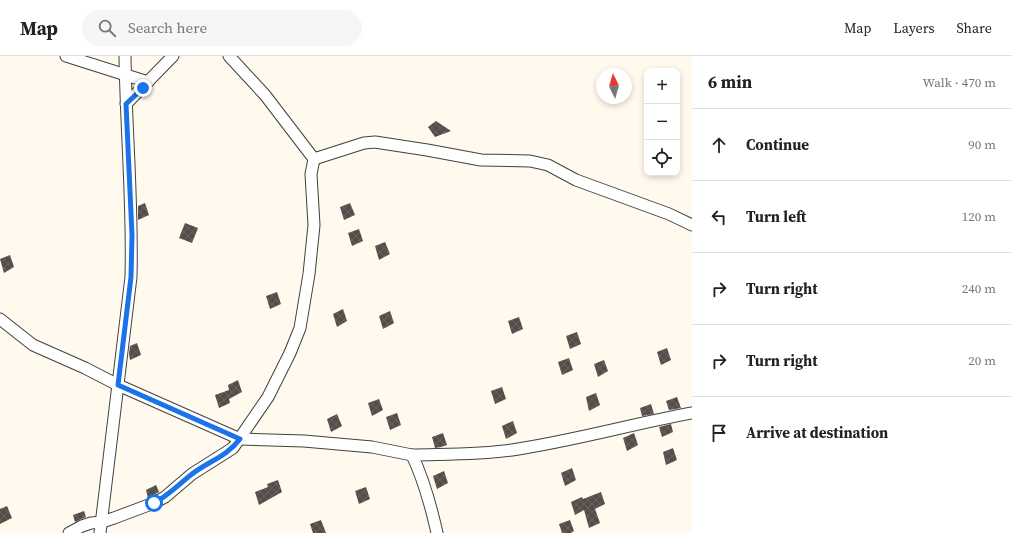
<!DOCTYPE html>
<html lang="en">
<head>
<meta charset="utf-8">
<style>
	body { margin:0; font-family:"Source Serif 4",serif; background:#f6f6f6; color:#222 }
	.controls { position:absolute; right:12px; top:12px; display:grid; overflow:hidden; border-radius:8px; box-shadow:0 2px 6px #0003 }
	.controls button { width:36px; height:36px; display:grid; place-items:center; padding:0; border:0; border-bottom:1px solid #e0e0e0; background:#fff; color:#222; font:20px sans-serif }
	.compass { position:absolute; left:596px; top:12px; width:36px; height:36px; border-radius:50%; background:#fff; box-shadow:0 2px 6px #0003; rotate:355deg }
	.stop { position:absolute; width:12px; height:12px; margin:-9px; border:3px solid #1a73e8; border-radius:50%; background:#fff }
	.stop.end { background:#1a73e8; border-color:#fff; box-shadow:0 1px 4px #0008 }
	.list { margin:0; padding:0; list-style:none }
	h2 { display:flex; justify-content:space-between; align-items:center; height:52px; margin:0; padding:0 16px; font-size:17px }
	h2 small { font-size:13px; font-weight:400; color:#767676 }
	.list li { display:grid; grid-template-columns:26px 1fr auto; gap:12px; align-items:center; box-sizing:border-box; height:72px; padding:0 16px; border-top:1px solid #e0e0e0 }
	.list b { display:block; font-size:15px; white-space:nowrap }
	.list em { font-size:13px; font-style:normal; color:#767676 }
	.icon { flex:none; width:22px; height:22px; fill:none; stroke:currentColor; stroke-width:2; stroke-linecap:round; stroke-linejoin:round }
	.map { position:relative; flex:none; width:692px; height:477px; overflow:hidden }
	header { display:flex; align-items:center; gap:24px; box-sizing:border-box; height:56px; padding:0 20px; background:#fff; border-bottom:1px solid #e0e0e0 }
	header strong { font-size:19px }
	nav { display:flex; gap:22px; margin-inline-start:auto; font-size:14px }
	.search { width:280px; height:36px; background:#f6f6f6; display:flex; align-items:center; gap:10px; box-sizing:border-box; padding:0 14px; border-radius:22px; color:#767676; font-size:15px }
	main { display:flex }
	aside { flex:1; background:#fff }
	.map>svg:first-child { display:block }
	.building { fill:url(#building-cross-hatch) }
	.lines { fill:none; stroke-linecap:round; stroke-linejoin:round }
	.minor-casing { stroke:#414141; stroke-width:13 }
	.minor { stroke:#fff; stroke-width:11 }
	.route { stroke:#1a73e8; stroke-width:5 }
</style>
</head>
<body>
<header>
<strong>Map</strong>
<div class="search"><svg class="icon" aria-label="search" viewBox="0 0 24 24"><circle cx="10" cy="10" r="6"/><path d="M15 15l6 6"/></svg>Search here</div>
<nav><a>Map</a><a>Layers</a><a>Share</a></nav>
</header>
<main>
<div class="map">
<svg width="692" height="477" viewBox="0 0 692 477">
	<defs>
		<pattern id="building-cross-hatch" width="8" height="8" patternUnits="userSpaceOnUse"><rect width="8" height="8" fill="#564d4a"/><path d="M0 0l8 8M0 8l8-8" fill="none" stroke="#696260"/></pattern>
	</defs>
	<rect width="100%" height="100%" fill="#fff9ee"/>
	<g class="building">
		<path d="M 436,65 L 451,75 L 435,81 L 428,71 Z"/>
		<path d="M 145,147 L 149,159 L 138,164 L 138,150 Z"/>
		<path d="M 350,147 L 355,159 L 344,164 L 340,151 Z"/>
		<path d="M 185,167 L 198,172 L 192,187 L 179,182 Z"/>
		<path d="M 359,173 L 363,185 L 352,190 L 348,177 Z"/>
		<path d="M 385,186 L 390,198 L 379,204 L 375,190 Z"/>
		<path d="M 10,199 L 14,211 L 4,217 L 0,203 Z"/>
		<path d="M 277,236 L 281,248 L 270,253 L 266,240 Z"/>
		<path d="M 343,253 L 347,265 L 337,271 L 333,258 Z"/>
		<path d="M 390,255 L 394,267 L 383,273 L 379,260 Z"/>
		<path d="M 519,261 L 523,273 L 512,278 L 508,265 Z"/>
		<path d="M 577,276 L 581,288 L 570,293 L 566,280 Z"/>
		<path d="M 137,287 L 141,299 L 130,304 L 129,298 L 130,290 Z"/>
		<path d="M 667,292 L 671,304 L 661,309 L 657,296 Z"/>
		<path d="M 569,302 L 573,314 L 562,319 L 558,306 Z"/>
		<path d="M 604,304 L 608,315 L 598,321 L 594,308 Z"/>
		<path d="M 238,324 L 242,336 L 229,343 L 230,347 L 219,352 L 215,339 L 229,334 L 228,329 Z"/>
		<path d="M 502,331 L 506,343 L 495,348 L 491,335 Z"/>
		<path d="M 596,337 L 600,349 L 589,355 L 586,341 Z"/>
		<path d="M 677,341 L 681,352 L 669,354 L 666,345 Z"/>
		<path d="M 379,343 L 383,354 L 372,360 L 368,347 Z"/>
		<path d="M 651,348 L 654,358 L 642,360 L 640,352 Z"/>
		<path d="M 397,357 L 401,369 L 390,374 L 386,361 Z"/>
		<path d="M 337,358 L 342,370 L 331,376 L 327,363 Z"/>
		<path d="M 513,365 L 517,377 L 506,383 L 502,370 Z"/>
		<path d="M 671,368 L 673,376 L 662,381 L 659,371 Z"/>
		<path d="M 443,377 L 447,389 L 441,391 L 435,392 L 432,381 Z"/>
		<path d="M 634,377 L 638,389 L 627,395 L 623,382 Z"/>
		<path d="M 673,392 L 677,404 L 666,409 L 663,396 Z"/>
		<path d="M 572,412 L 576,424 L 565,430 L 561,417 Z"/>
		<path d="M 444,415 L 448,427 L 437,433 L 433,420 Z"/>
		<path d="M 278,424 L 282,436 L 259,449 L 255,436 L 268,431 L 267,428 Z"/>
		<path d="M 156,429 L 159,436 L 148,442 L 146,434 Z"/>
		<path d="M 366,431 L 370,443 L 359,448 L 355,435 Z"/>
		<path d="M 601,436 L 605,448 L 595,453 L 600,467 L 589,472 L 584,454 L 575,459 L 571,446 L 582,441 L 583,443 Z"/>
		<path d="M 7,450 L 12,462 L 0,468 L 0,453 Z"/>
		<path d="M 84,455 L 86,461 L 75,466 L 73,459 Z"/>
		<path d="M 321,464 L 326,477 L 313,477 L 310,468 Z"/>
		<path d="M 570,464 L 574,475 L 571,477 L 562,477 L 559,468 Z"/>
	</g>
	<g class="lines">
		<defs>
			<g id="minor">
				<path d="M 66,0 L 148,26"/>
				<path d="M 126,48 L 173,0"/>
				<path d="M 314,103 L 364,87 L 375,86 L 427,94 L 481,104 L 530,105 L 548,109 L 576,124 L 669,158 L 692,169"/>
				<path d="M 0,263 L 33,289 L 85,312 L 118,329 L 240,383 L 304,385 L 372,391 L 412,399 C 424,424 431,450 437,477"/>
				<path d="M 412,399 C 445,398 479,399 512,394 C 573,385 632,368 692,357"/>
				<path d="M 69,477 L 82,470 L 91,467 L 102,466 L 114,462 L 154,447 L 165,441 L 192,418 L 233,392 L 268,341 L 290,297 L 300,272 L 309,218 L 314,169 L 311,118 L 314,103 L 265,39 L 229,0"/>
				<path d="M 100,477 L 131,221 C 133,147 126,74 125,0"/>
			</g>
		</defs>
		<use href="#minor" class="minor-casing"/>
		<use href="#minor" class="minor"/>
	</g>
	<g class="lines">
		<path class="route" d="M 143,32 L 126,48 L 132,179 L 131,221 L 118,329 L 240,383 C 226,401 209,405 192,418 C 179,428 169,439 154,447"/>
	</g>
</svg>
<div class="controls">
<button>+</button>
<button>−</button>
<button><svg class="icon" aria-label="locate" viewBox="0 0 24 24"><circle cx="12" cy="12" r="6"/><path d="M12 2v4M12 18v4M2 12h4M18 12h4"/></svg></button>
</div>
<svg class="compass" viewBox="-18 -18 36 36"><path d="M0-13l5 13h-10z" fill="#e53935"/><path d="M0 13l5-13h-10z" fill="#767676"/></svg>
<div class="stop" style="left:154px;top:447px"></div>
<div class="stop end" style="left:143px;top:32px"></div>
</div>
<aside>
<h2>6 min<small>Walk · 470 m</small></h2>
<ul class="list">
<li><svg class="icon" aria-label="ahead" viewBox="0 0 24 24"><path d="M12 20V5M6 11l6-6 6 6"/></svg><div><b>Continue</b></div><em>90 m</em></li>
<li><svg class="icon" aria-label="left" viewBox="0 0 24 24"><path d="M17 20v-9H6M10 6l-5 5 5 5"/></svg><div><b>Turn left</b></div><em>120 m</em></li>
<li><svg class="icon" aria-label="right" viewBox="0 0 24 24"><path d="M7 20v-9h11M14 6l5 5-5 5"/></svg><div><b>Turn right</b></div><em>240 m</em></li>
<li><svg class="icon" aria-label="right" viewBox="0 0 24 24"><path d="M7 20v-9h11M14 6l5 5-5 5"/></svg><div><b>Turn right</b></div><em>20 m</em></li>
<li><svg class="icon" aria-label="arrive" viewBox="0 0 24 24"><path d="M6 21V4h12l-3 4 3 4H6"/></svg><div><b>Arrive at destination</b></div></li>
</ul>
</aside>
</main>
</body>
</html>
